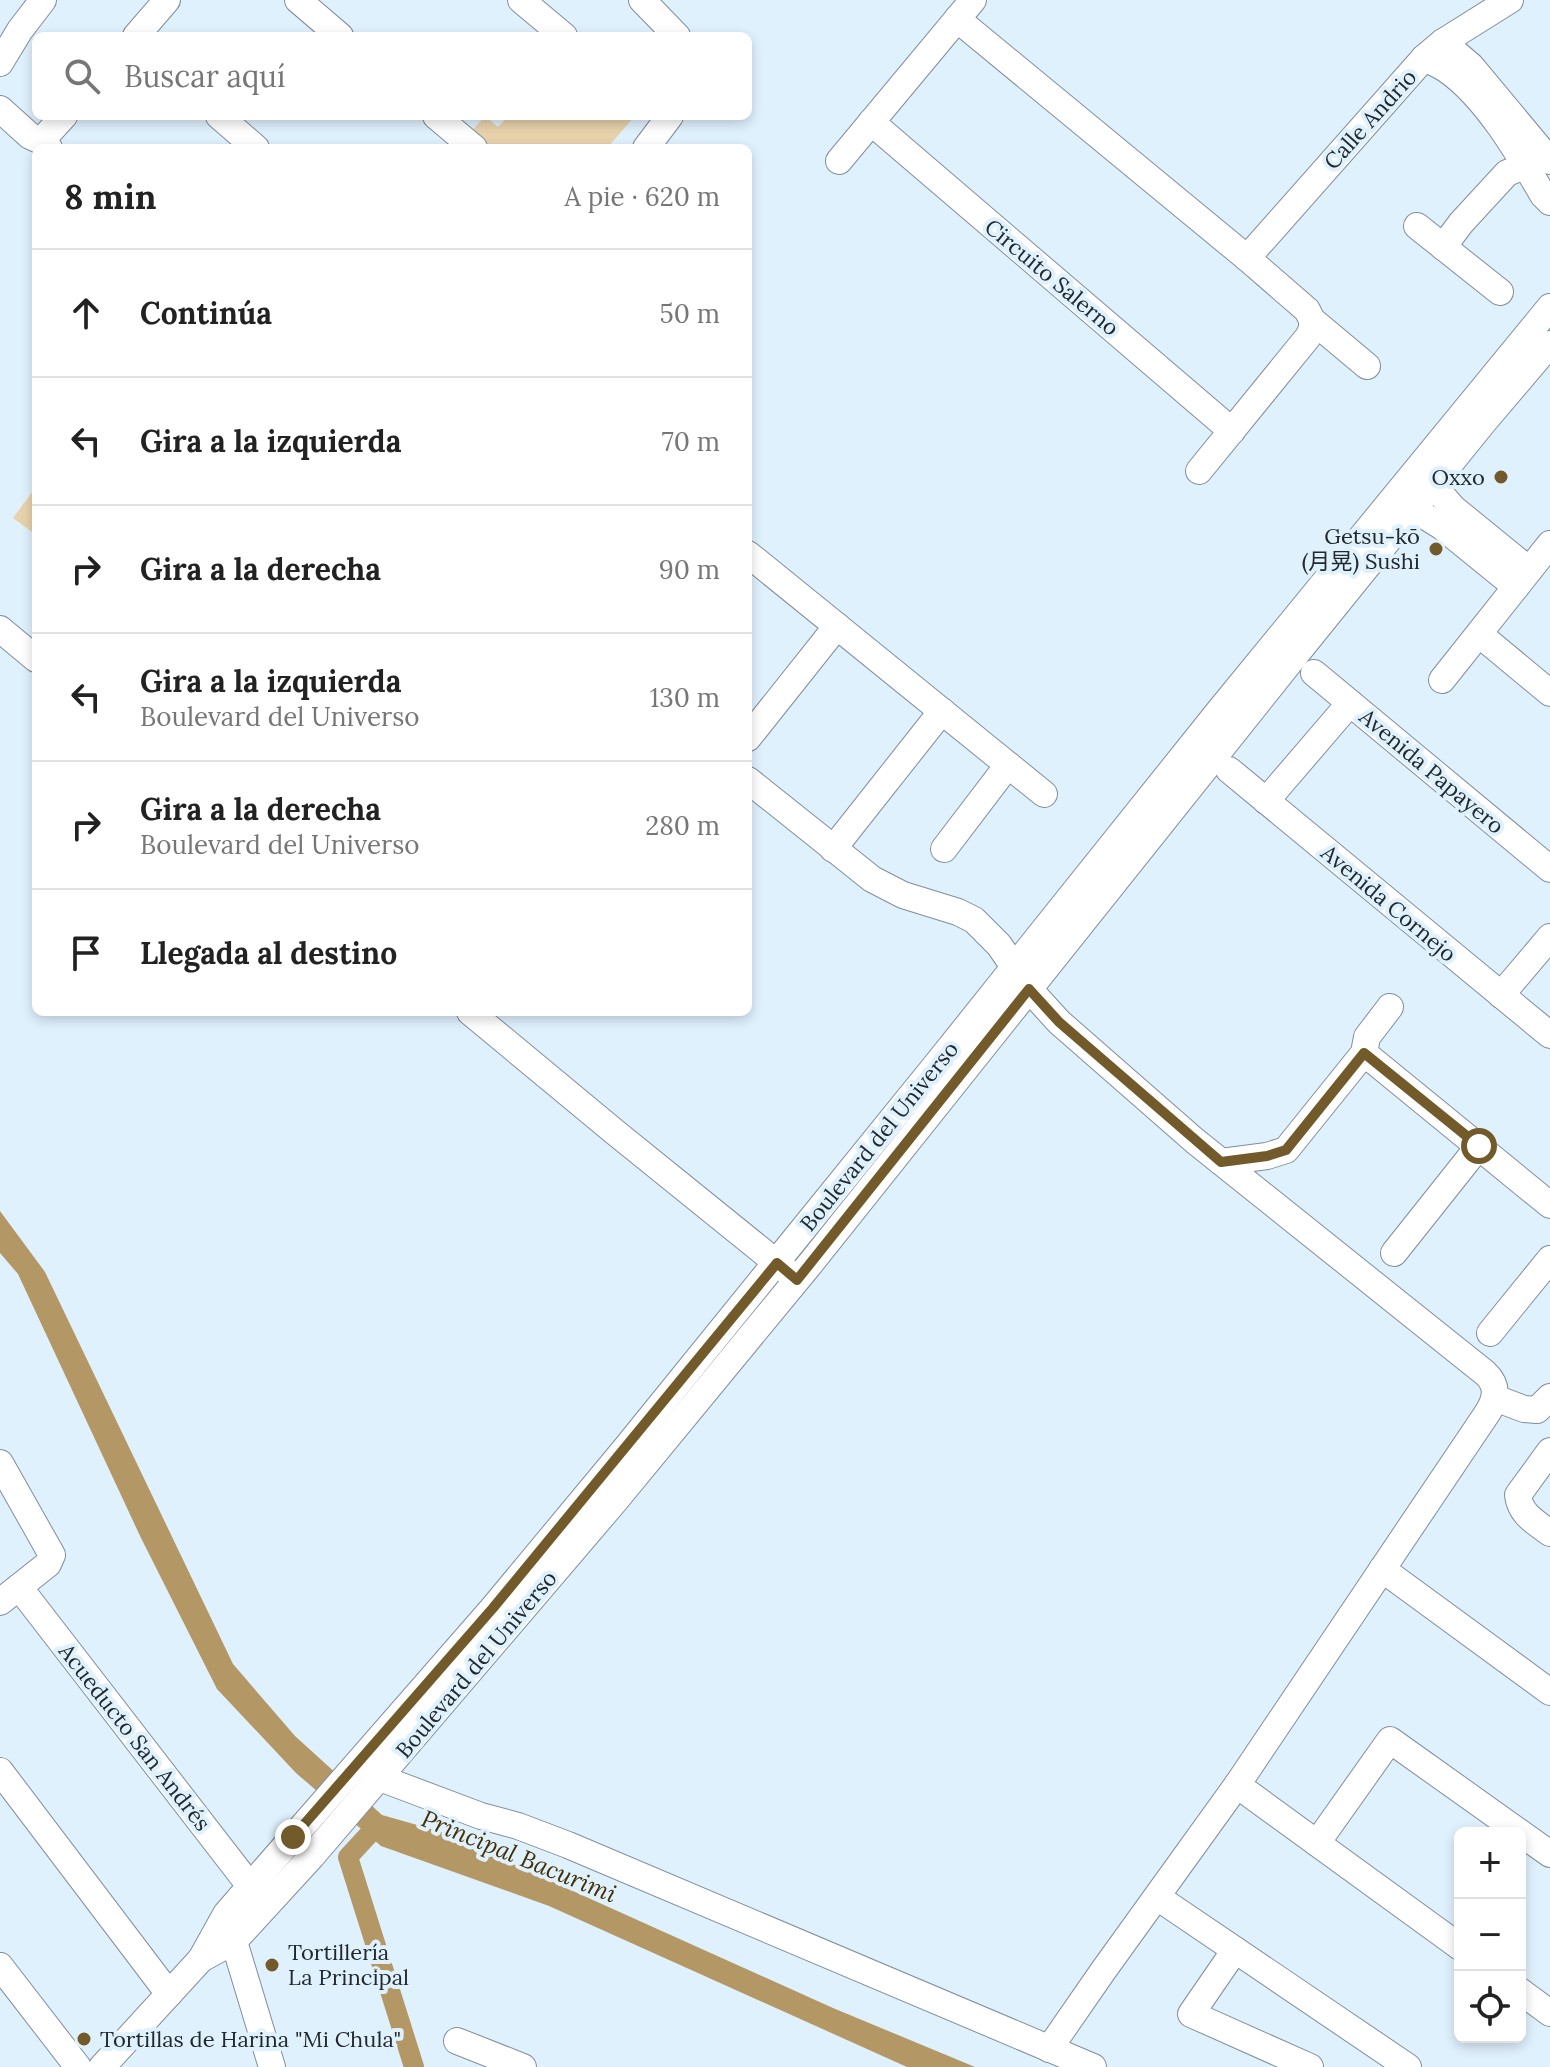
<!DOCTYPE html>
<html lang="es">
<head>
<meta charset="utf-8">
<style>
	body { margin:0; font-family:Lora,"Noto Sans SC",serif; background:#f2f2f2; color:#222 }
	.controls { position:absolute; right:24px; bottom:24px; display:grid; overflow:hidden; border-radius:12px; box-shadow:0 4px 12px #0003 }
	.controls button { width:72px; height:72px; display:grid; place-items:center; padding:0; border:0; border-bottom:2px solid #e0e0e0; background:#fff; color:#222; font:40px sans-serif }
	.stop { position:absolute; width:24px; height:24px; margin:-18px; border:6px solid #725a2a; border-radius:50%; background:#fff }
	.stop.end { background:#725a2a; border-color:#fff; box-shadow:0 2px 8px #0008 }
	.list { margin:0; padding:0; list-style:none }
	h2 { display:flex; justify-content:space-between; align-items:center; height:104px; margin:0; padding:0 32px; font-size:34px }
	h2 small { font-size:26px; font-weight:400; color:#767676 }
	.list li { display:grid; grid-template-columns:52px 1fr auto; gap:24px; align-items:center; box-sizing:border-box; height:128px; padding:0 32px; border-top:2px solid #e0e0e0 }
	.list b { display:block; font-size:30px; white-space:nowrap }
	.list p { margin:0; font-size:26px; white-space:nowrap; color:#767676 }
	.list em { font-size:26px; font-style:normal; color:#767676 }
	.icon { flex:none; width:44px; height:44px; fill:none; stroke:currentColor; stroke-width:2; stroke-linecap:round; stroke-linejoin:round }
	.map { position:relative; flex:none; width:1550px; height:2067px; overflow:hidden }
	.search { position:absolute; background:#fff; box-shadow:0 4px 12px #0003; left:32px; top:32px; width:720px; height:88px; display:flex; align-items:center; gap:20px; box-sizing:border-box; padding:0 28px; border-radius:12px; color:#767676; font-size:30px }
	.panel { position:absolute; background:#fff; box-shadow:0 4px 12px #0003; left:32px; top:144px; width:720px; height:872px; border-radius:12px }
	.map>svg:first-child { display:block }
	.green { fill:#e7d2ab }
	.water { fill:#b39764 }
	.lines { fill:none; stroke-linecap:round; stroke-linejoin:round }
	.canal { stroke:#b39764; stroke-width:20 }
	.minor-casing { stroke:#7f8e9a; stroke-width:28 }
	.minor { stroke:#fff; stroke-width:26 }
	.route { stroke:#725a2a; stroke-width:10 }
	.poi-dot { fill:#725a2a; stroke:#e0f1fe; stroke-width:3 }
	.labels { text-anchor:middle; dominant-baseline:central; stroke-width:8; stroke-linejoin:round; paint-order:stroke }
	.street-label { font-size:22px; fill:#22292d; stroke:#e0f1fe }
	.poi-label { font-size:22px; fill:#22292d; stroke:#e0f1fe; text-anchor:end }
	.water-label { font-size:24px; font-style:italic; fill:#443105; stroke:#e0f1fe }
</style>
</head>
<body>
<div class="map">
<svg width="1550" height="2067" viewBox="0 0 1550 2067">
	<rect width="100%" height="100%" fill="#e0f1fe"/>
	<g class="green">
		<path d="M 485,116 L 498,127 L 508,116 L 635,116 L 607,148 L 489,148 L 471,132 Z"/>
		<path d="M 36,487 L 36,535 L 13,518 Z"/>
	</g>
	<path class="water" d="M 0,1211 L 45,1272 L 233,1664 L 295,1736 L 382,1815 L 442,1832 L 833,2008 L 975,2067 L 907,2067 L 549,1906 L 381,1846 L 296,1773 L 217,1689 L 141,1538 L 18,1274 L 0,1253 Z"/>
	<g class="lines">
		<path class="canal" d="M 373,1830 L 348,1857 L 414,2067"/>
		<defs>
			<g id="minor">
				<path d="M 298,0 L 340,36"/>
				<path d="M 521,0 L 564,36"/>
				<path d="M 642,0 L 677,36"/>
				<path d="M 957,19 L 1247,258 L 1307,310 L 1312,320 L 1367,366"/>
				<path d="M 136,36 L 167,0"/>
				<path d="M 1443,42 L 1471,66 L 1550,161"/>
				<path d="M 1424,58 C 1432,62 1440,65 1447,70 C 1486,97 1519,154 1543,195 L 1550,202"/>
				<path d="M 0,63 L 20,30 L 43,0"/>
				<path d="M 0,109 L 30,136 L 41,141 L 49,148"/>
				<path d="M 219,116 L 256,148"/>
				<path d="M 436,116 L 474,148"/>
				<path d="M 871,122 L 1232,431"/>
				<path d="M 41,141 L 64,116"/>
				<path d="M 646,148 L 670,116"/>
				<path d="M 839,161 L 973,0"/>
				<path d="M 1417,226 L 1500,292"/>
				<path d="M 1443,247 L 1461,223 L 1507,173 L 1540,160"/>
				<path d="M 1247,258 L 1424,58 L 1443,42 L 1510,0"/>
				<path d="M 1199,471 L 1308,337 L 1312,329 L 1312,320"/>
				<path d="M 1433,485 L 1453,508 L 1529,570"/>
				<path d="M 1413,509 L 1441,526 L 1516,587"/>
				<path d="M 748,554 L 1044,794"/>
				<path d="M 0,629 L 36,659"/>
				<path d="M 1479,634 L 1550,693"/>
				<path d="M 1314,673 L 1550,869"/>
				<path d="M 1442,680 L 1550,544"/>
				<path d="M 748,738 L 837,626"/>
				<path d="M 1229,770 L 1550,1035"/>
				<path d="M 748,780 L 872,879 L 903,895 L 958,912 L 974,920 L 999,945 L 1029,989 L 1059,1022 L 1195,1141 L 1485,1373 C 1498,1385 1497,1397 1488,1412 L 1237,1785 L 1103,1971 L 1049,2049"/>
				<path d="M 1266,801 L 1350,703"/>
				<path d="M 833,849 L 942,711"/>
				<path d="M 944,849 L 1008,765"/>
				<path d="M 1501,995 L 1550,937"/>
				<path d="M 470,1012 L 616,1133 L 788,1272"/>
				<path d="M 1364,1053 L 1550,1205"/>
				<path d="M 1221,1162 L 1267,1156 L 1286,1150 L 1364,1053 L 1367,1037 L 1390,1007"/>
				<path d="M 1394,1253 L 1479,1146"/>
				<path d="M 1490,1333 L 1550,1259"/>
				<path d="M 1495,1398 L 1524,1409 L 1537,1410 L 1550,1397"/>
				<path d="M 1550,1451 L 1518,1495 C 1520,1514 1535,1522 1550,1533"/>
				<path d="M 0,1463 L 52,1555 L 48,1564 L 0,1602"/>
				<path d="M 1382,1569 L 1550,1692"/>
				<path d="M 19,1587 L 250,1886"/>
				<path d="M 0,1771 L 169,1994"/>
				<path d="M 380,1778 L 481,1816 L 518,1826 L 568,1845 L 1093,2067"/>
				<path d="M 1237,1785 L 1460,1947"/>
				<path d="M 1317,1843 L 1390,1740 L 1550,1854"/>
				<path d="M 1157,1897 L 1408,2067"/>
				<path d="M 229,1925 L 272,2067"/>
				<path d="M 1235,1950 L 1191,2014 L 1310,2067"/>
				<path d="M 201,1959 L 234,1941 L 312,1856 L 615,1501 L 810,1264 L 1302,647 L 1482,424 L 1550,344"/>
				<path d="M 0,1966 L 78,2067"/>
				<path d="M 1520,1991 L 1550,2013"/>
				<path d="M 457,2041 L 523,2067"/>
				<path d="M 102,2067 L 201,1959 L 226,1914 L 493,1608 L 625,1449 L 940,1060 L 1219,711 L 1550,307"/>
			</g>
		</defs>
		<use href="#minor" class="minor-casing"/>
		<use href="#minor" class="minor"/>
	</g>
	<g class="lines">
		<path class="route" d="M 293,1837 L 493,1608 L 777,1263 L 797,1280 L 1029,989 L 1059,1022 L 1221,1162 L 1267,1156 L 1286,1150 L 1364,1053 L 1479,1146"/>
	</g>
	<g class="poi-dot">
		<circle cx="1501" cy="477" r="8"/>
		<circle cx="1436" cy="549" r="8"/>
		<circle cx="272" cy="1965" r="8"/>
		<circle cx="84" cy="2039" r="8"/>
	</g>
	<g class="labels">
		<g class="street-label">
			<text transform="translate(1370 119) rotate(-48)">Calle Andrio</text>
			<text transform="translate(1052 277) rotate(40)">Circuito Salerno</text>
			<text transform="translate(1432 771) rotate(40)">Avenida Papayero</text>
			<text transform="translate(1389 903) rotate(40)">Avenida Cornejo</text>
			<text transform="translate(879 1136) rotate(-51)">Boulevard del Universo</text>
			<text transform="translate(476 1664) rotate(-50)">Boulevard del Universo</text>
			<text transform="translate(135 1737) rotate(52)">Acueducto San Andrés</text>
		</g>
		<g class="poi-label">
			<text x="1485" y="477">Oxxo</text>
			<text x="1420" y="536">Getsu-kо̄<tspan x="1420" dy="25">(月晃) Sushi</tspan></text>
			<text x="288" y="1952" text-anchor="start">Tortillería<tspan x="288" dy="25">La Principal</tspan></text>
			<text x="100" y="2039" text-anchor="start">Tortillas de Harina "Mi Chula"</text>
		</g>
		<g class="water-label">
			<text transform="translate(519 1856) rotate(22)">Principal Bacurimi</text>
		</g>
	</g>
</svg>
<div class="controls">
<button>+</button>
<button>−</button>
<button><svg class="icon" aria-label="locate" viewBox="0 0 24 24"><circle cx="12" cy="12" r="6"/><path d="M12 2v4M12 18v4M2 12h4M18 12h4"/></svg></button>
</div>
<div class="stop" style="left:1479px;top:1146px"></div>
<div class="stop end" style="left:293px;top:1837px"></div>
<div class="search"><svg class="icon" aria-label="search" viewBox="0 0 24 24"><circle cx="10" cy="10" r="6"/><path d="M15 15l6 6"/></svg>Buscar aquí</div>
<section class="panel">
<h2>8 min<small>A pie · 620 m</small></h2>
<ul class="list">
<li><svg class="icon" aria-label="ahead" viewBox="0 0 24 24"><path d="M12 20V5M6 11l6-6 6 6"/></svg><div><b>Continúa</b></div><em>50 m</em></li>
<li><svg class="icon" aria-label="left" viewBox="0 0 24 24"><path d="M17 20v-9H6M10 6l-5 5 5 5"/></svg><div><b>Gira a la izquierda</b></div><em>70 m</em></li>
<li><svg class="icon" aria-label="right" viewBox="0 0 24 24"><path d="M7 20v-9h11M14 6l5 5-5 5"/></svg><div><b>Gira a la derecha</b></div><em>90 m</em></li>
<li><svg class="icon" aria-label="left" viewBox="0 0 24 24"><path d="M17 20v-9H6M10 6l-5 5 5 5"/></svg><div><b>Gira a la izquierda</b><p>Boulevard del Universo</p></div><em>130 m</em></li>
<li><svg class="icon" aria-label="right" viewBox="0 0 24 24"><path d="M7 20v-9h11M14 6l5 5-5 5"/></svg><div><b>Gira a la derecha</b><p>Boulevard del Universo</p></div><em>280 m</em></li>
<li><svg class="icon" aria-label="arrive" viewBox="0 0 24 24"><path d="M6 21V4h12l-3 4 3 4H6"/></svg><div><b>Llegada al destino</b></div></li>
</ul>
</section>
</div>
</body>
</html>
